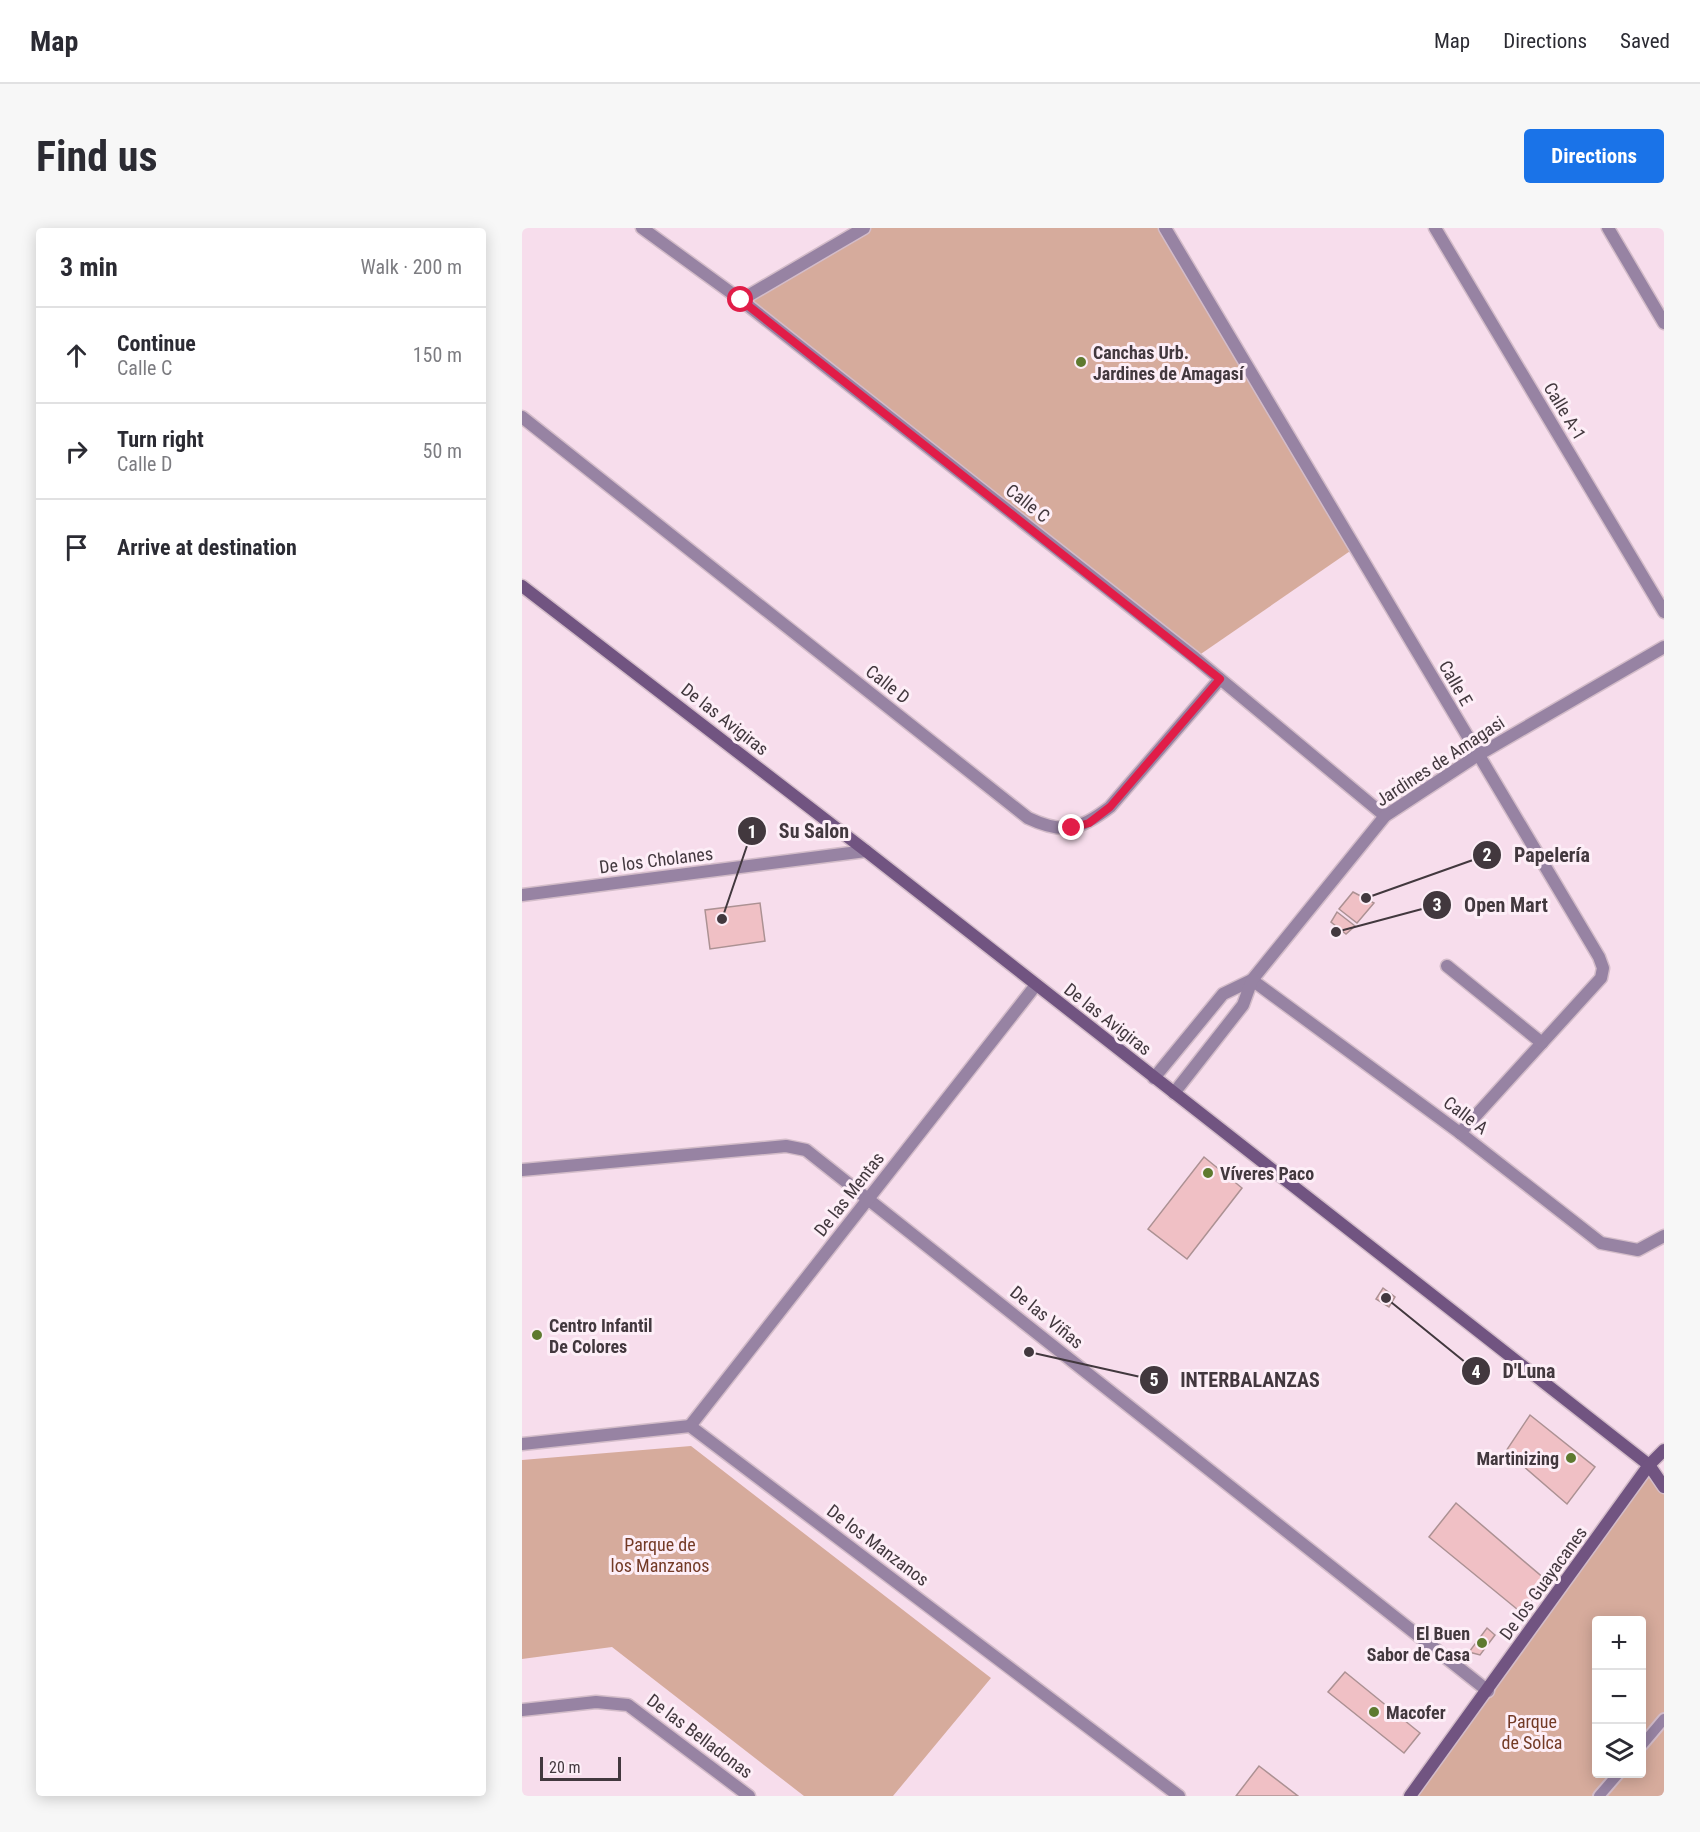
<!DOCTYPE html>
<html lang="en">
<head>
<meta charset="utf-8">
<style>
	body { margin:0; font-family:"Roboto Condensed",sans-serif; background:#f7f7f7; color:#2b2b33 }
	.controls { position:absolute; right:18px; bottom:18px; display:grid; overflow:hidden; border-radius:6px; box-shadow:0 3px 15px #0003 }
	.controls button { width:54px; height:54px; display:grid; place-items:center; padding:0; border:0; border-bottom:2px solid #e1e1e2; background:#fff; color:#2b2b33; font:30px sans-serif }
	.scale { position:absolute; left:18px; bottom:15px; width:81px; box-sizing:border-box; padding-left:6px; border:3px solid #42383e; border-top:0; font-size:16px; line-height:21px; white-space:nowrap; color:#42383e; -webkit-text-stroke:4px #fdeef7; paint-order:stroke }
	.stop { position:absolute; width:18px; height:18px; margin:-14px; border:4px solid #e11d48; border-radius:50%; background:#fff }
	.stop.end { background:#e11d48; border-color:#fff; box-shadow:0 2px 6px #0008 }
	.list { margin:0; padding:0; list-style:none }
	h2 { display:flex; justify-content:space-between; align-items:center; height:78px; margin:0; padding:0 24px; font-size:26px }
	h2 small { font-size:20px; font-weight:400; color:#7c7c81 }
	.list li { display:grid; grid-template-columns:39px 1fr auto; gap:18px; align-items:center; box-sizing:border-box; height:96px; padding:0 24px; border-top:2px solid #e1e1e2 }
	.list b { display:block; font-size:22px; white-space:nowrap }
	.list p { margin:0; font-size:20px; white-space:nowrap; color:#7c7c81 }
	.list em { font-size:20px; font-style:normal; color:#7c7c81 }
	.icon { flex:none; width:33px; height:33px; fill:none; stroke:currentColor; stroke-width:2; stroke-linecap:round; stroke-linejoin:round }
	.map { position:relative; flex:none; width:1142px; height:1568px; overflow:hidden; border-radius:6px }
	header { display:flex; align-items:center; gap:36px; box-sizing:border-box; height:84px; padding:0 30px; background:#fff; border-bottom:2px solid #e1e1e2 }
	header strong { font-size:28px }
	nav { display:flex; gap:33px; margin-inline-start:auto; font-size:21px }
	.intro { display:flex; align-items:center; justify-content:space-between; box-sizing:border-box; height:144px; padding:0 36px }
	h1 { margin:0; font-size:42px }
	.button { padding:15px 27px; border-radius:6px; background:#1a73e8; color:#fff; font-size:21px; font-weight:700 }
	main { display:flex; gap:36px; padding:0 36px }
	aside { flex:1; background:#fff; border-radius:6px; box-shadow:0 3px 15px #0003 }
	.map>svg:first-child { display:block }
	.green { fill:#d6ab9c; fill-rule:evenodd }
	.building { fill:#f0c0c5; stroke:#ac9193; stroke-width:1.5 }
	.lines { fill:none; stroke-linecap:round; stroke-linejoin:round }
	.lane-casing { stroke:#d3bcc9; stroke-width:14 }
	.street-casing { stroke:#d3bcc9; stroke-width:15 }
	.secondary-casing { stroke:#d3bcc9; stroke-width:15 }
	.lane { stroke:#9783a3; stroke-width:10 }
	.street { stroke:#9783a3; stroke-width:12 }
	.secondary { stroke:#715481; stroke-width:12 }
	.route { stroke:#e11d48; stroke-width:8 }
	.poi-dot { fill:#5e7a2f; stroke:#fdeef7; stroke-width:2 }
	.labels { text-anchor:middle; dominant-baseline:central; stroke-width:6; stroke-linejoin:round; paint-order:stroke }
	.poi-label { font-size:18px; font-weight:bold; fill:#42383e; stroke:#fdeef7; text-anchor:start }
	.street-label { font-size:18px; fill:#42383e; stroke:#fdeef7 }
	.park-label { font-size:18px; fill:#733a26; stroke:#fdeef7 }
	.leader { fill:none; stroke:#42383e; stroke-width:2 }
	.callout-dot { fill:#42383e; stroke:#fdeef7; stroke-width:2 }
	.mark-label { font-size:18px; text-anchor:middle; font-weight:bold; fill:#fff }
	.callout-label { font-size:20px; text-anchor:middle; font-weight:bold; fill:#42383e; stroke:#fdeef7; stroke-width:6; stroke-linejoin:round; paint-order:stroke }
</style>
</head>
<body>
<header>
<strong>Map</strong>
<nav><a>Map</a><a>Directions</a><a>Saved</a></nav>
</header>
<div class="intro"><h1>Find us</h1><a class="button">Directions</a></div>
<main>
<aside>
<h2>3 min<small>Walk · 200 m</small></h2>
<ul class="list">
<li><svg class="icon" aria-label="ahead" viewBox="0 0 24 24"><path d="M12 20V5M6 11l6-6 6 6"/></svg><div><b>Continue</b><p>Calle C</p></div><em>150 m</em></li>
<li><svg class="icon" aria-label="right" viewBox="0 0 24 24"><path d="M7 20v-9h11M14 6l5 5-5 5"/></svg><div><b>Turn right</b><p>Calle D</p></div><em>50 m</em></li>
<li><svg class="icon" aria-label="arrive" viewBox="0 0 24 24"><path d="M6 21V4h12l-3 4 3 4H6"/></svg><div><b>Arrive at destination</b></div></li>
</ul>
</aside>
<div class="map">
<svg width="1142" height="1568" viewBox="0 0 1142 1568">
	<rect width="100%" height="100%" fill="#f7ddec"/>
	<g class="green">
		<path d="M 342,0 L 643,0 L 834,319 L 673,430 L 219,72 Z"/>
		<path d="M 169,1218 L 469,1450 L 371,1568 L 282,1568 L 90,1419 L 0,1431 L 0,1232 Z"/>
		<path d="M 1127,1237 L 1142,1259 L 1142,1568 L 883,1568 ZM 1074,1392 L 1120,1392 L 1120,1546 L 1074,1546 Z"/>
	</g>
	<g class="building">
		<path d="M 831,664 L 852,675 L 835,695 L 817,681 Z"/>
		<path d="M 238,675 L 243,713 L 188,721 L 183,682 Z"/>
		<path d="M 815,684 L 833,698 L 824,706 L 809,694 Z"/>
		<path d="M 682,929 L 720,960 L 665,1031 L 626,1001 Z"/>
		<path d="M 861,1060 L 873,1069 L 867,1079 L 854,1071 Z"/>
		<path d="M 1008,1187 L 1073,1239 L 1045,1276 L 984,1223 Z"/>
		<path d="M 934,1275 L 1024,1352 L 1001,1386 L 907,1309 Z"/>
		<path d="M 965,1400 L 973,1407 L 958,1427 L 947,1424 Z"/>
		<path d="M 823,1444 L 898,1505 L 882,1525 L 806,1464 Z"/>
		<path d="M 737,1538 L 776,1568 L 714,1568 Z"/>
	</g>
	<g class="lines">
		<defs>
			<g id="lane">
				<path d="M 1120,1517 L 1142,1491"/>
				<path d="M 1077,1568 L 1096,1546"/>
			</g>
			<g id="street">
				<path d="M 120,0 L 219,72 L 673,430 L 863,588"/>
				<path d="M 643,0 L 1077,729 L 1081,740 L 1079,750 L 938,905"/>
				<path d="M 913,0 L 1142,384"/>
				<path d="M 1086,0 L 1142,95"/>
				<path d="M 219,72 L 342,0"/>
				<path d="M 0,189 L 506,590 C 542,607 558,602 588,579 L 698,451"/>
				<path d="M 0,667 L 344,623"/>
				<path d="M 925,738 L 1020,815"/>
				<path d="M 730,752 L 938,905 L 1079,1015 L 1116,1022 L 1142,1008"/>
				<path d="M 632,850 L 701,766 L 730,752"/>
				<path d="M 652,865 L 721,777 L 730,752 L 863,588 L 956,527 L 1142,419"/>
				<path d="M 0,942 L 264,918 L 284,922 L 966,1463"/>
				<path d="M 168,1198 L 514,757"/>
				<path d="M 0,1216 L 168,1198 L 657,1568"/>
				<path d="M 0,1482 L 74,1474 L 106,1477 L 227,1568"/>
			</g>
			<g id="secondary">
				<path d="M 0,358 L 344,623 L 1127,1237 L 1142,1259"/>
				<path d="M 888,1568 L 1127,1237 L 1142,1222"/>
			</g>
		</defs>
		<use href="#lane" class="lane-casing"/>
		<use href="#street" class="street-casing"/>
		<use href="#secondary" class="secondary-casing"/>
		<use href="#lane" class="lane"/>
		<use href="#street" class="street"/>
		<use href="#secondary" class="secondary"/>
	</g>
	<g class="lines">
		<path class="route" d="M 219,72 L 698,451 L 588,579 L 567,595 L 550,600"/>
	</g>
	<g class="poi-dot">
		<circle cx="559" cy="134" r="6"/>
		<circle cx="686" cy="945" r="6"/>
		<circle cx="15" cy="1107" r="6"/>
		<circle cx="1049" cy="1230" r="6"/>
		<circle cx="960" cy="1415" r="6"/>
		<circle cx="852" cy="1484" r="6"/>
	</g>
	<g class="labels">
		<g class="poi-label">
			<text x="571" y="124">Canchas Urb.<tspan x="571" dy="21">Jardines de Amagasí</tspan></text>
			<text x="698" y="945">Víveres Paco</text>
			<text x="27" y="1097">Centro Infantil<tspan x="27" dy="21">De Colores</tspan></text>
			<text x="1037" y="1230" text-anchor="end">Martinizing</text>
			<text x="948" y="1405" text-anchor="end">El Buen<tspan x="948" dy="21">Sabor de Casa</tspan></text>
			<text x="864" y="1484">Macofer</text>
		</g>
		<g class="street-label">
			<text transform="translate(1043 183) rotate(59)">Calle A-1</text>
			<text transform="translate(506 275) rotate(38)">Calle C</text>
			<text transform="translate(934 455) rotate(60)">Calle E</text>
			<text transform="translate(366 456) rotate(38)">Calle D</text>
			<text transform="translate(203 491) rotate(38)">De las Avigiras</text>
			<text transform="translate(918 533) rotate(-33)">Jardines de Amagasi</text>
			<text transform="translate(134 632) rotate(-7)">De los Cholanes</text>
			<text transform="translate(586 791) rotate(38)">De las Avigiras</text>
			<text transform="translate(944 887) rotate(37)">Calle A</text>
			<text transform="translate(327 966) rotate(-52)">De las Mentas</text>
			<text transform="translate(525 1089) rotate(39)">De las Viñas</text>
			<text transform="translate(356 1317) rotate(37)">De los Manzanos</text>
			<text transform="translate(1021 1355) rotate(-54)">De los Guayacanes</text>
			<text transform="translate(178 1508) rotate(37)">De las Belladonas</text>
		</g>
		<g class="park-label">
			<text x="138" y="1316">Parque de<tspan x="138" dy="21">los Manzanos</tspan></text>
			<text x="1010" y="1493">Parque<tspan x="1010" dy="21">de Solca</tspan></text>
		</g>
	</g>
	<path class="leader" d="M200 691L230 603M844 670L965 627M814 704L915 677M864 1070L954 1143M507 1124L632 1152"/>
	<g class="callout-dot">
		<circle cx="200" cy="691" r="6"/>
		<circle cx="844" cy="670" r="6"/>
		<circle cx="814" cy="704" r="6"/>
		<circle cx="864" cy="1070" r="6"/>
		<circle cx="507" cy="1124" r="6"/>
		<circle cx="230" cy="603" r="15"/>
		<circle cx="965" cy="627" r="15"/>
		<circle cx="915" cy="677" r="15"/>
		<circle cx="954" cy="1143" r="15"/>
		<circle cx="632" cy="1152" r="15"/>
	</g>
	<g class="mark-label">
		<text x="230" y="610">1</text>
		<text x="965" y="633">2</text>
		<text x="915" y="683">3</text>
		<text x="954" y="1150">4</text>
		<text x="632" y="1158">5</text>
	</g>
	<g class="callout-label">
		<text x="292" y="610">Su Salon</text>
		<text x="1030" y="634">Papelería</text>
		<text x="984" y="684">Open Mart</text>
		<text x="1007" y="1150">D'Luna</text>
		<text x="728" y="1159">INTERBALANZAS</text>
	</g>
</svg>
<div class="controls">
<button>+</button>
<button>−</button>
<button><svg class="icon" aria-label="layers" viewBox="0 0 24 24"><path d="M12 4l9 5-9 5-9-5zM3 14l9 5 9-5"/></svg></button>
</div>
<div class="scale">20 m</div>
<div class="stop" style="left:219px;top:72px"></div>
<div class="stop end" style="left:550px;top:600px"></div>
</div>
</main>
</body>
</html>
